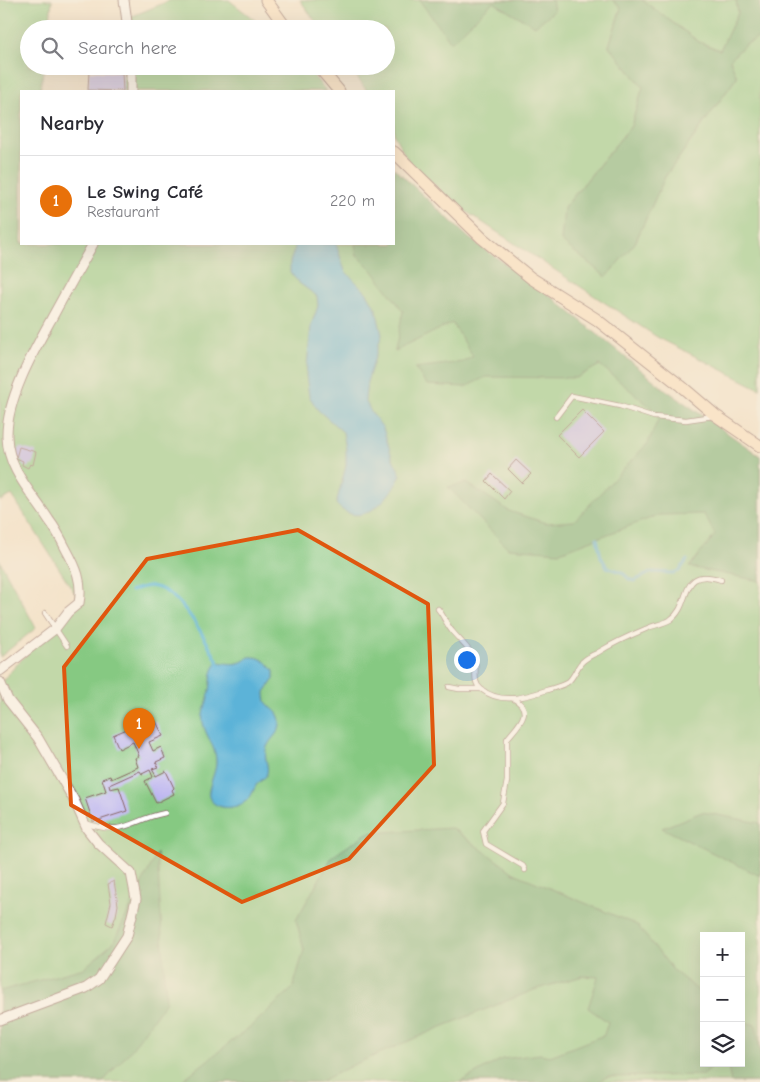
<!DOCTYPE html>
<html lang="en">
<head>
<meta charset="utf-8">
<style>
	body { margin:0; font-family:"Comic Neue",sans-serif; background:#f7f7f7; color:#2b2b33 }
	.controls { position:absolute; right:15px; bottom:15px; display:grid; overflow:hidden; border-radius:0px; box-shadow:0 5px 20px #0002 }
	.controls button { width:45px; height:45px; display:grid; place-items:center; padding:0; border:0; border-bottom:1px solid #e1e1e2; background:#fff; color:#2b2b33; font:25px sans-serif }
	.you { position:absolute; left:466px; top:659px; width:18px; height:18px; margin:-12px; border:4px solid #fff; border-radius:50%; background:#1a73e8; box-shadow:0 0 0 8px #1a73e833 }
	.badge { display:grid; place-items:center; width:32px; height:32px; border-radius:50%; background:#c8321e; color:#fff; font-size:16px; font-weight:700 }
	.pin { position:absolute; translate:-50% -41px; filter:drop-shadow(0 1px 2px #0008) }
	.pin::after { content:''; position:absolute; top:26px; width:18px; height:15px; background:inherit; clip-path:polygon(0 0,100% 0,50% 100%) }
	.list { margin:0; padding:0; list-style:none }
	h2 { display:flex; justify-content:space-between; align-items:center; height:65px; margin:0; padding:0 20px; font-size:21px }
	h2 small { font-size:16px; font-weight:400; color:#7c7c81 }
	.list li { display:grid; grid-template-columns:32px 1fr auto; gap:15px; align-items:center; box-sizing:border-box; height:90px; padding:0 20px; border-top:1px solid #e1e1e2 }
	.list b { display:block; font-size:19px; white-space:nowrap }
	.list p { margin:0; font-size:16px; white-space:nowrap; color:#7c7c81 }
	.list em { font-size:16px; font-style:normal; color:#7c7c81 }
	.icon { flex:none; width:28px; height:28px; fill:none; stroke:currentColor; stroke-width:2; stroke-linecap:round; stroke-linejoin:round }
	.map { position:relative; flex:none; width:760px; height:1082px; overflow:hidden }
	.search { position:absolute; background:#fff; box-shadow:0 5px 20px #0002; left:20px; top:20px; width:375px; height:55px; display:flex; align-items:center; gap:12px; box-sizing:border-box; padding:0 18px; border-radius:28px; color:#7c7c81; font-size:19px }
	.panel { position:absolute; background:#fff; box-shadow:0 5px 20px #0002; left:20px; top:90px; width:375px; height:155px; border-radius:0px }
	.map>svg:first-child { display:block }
	.green { fill:#86c982; stroke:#687456; fill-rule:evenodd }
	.forest { fill:#6cad70; stroke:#5b664e }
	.water { fill:#5bb3d8; stroke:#526982 }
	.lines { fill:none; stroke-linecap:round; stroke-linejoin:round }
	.stream { stroke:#5bb3d8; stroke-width:3 }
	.building { fill:#bab2f2 }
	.lane-casing { stroke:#866463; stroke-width:6 }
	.street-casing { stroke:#866463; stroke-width:11 }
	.secondary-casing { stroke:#866463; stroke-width:13 }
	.lane { stroke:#fff; stroke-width:4.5 }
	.street { stroke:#fff; stroke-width:9 }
	.secondary { stroke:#fee4c6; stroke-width:11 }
	.marked { fill:none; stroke:#e0560e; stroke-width:4; stroke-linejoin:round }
</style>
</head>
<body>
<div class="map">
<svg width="760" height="1082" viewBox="0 0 760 1082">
	<rect width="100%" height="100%" fill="#f7f3e8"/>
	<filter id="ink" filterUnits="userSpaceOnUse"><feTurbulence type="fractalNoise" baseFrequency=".02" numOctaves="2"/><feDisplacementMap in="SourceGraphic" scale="10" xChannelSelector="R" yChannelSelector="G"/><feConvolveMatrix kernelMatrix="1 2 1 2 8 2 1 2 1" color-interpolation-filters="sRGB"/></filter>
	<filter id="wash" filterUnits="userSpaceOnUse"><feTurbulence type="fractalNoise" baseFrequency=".0096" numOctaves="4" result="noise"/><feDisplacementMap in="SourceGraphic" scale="20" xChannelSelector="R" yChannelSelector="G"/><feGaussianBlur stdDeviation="1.12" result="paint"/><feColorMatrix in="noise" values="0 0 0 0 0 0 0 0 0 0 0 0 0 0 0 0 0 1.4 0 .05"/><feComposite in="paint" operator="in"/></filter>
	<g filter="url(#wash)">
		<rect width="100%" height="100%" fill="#f4e3cb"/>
		<g class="green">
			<path d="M 0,0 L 52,0 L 49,29 L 29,29 L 29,66 L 44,66 L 40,91 L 21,91 L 21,244 L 394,244 L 490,283 L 760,465 L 760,1082 L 0,1082 L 0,683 L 78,598 L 12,495 L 0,501 ZM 704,936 L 741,936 L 741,1063 L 704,1063 Z"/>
			<path d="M 171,0 L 229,0 L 266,29 L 127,29 L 128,18 Z"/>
			<path d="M 300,0 L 612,0 L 621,8 L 609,46 L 643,87 L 631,126 L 564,208 L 635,243 L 665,177 L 737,77 L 730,60 L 744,45 L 760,37 L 760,389 L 657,337 L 456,205 L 407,159 L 394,135 L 394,91 L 367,91 L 349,66 L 386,66 L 386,29 L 321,29 Z"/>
			<path d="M 642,0 L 736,0 L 738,13 L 720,50 L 699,42 Z"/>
			<path d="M 125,66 L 305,66 L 326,91 L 123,91 Z"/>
			<path d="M 0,561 L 36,628 L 0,657 Z"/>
		</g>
		<g class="forest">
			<path d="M 419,0 L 552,0 L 554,11 L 535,26 L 493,2 L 451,42 Z"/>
			<path d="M 612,0 L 642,0 L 699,42 L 720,50 L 738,13 L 736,0 L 760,0 L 760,37 L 744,45 L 730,60 L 737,77 L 665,177 L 635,243 L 606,277 L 561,241 L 564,208 L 631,126 L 643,87 L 609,46 L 621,8 Z"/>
			<path d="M 394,168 L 469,238 L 553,298 L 662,387 L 760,456 L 760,581 L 689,567 L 715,535 L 704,514 L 659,515 L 560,552 L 508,548 L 448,487 L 467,483 L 509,511 L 546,523 L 574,521 L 648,443 L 660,415 L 600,365 L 576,378 L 486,377 L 465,387 L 427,385 L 415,368 L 463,362 L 473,356 L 452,323 L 395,351 L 403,311 L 373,271 L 357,255 L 355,244 L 394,244 Z"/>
			<path d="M 702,812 L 760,823 L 760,876 L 662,828 Z"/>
			<path d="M 452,828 L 514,873 L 637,925 L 674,971 L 704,995 L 704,1063 L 717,1063 L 704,1075 L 607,1077 L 597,1082 L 460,1082 L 502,1059 L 540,1054 L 550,1056 L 604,1035 L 608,1022 L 588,1008 L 598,977 L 583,976 L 534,990 L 439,1028 L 353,1065 L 320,1082 L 180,1082 L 256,1022 L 293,988 L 304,950 L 296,920 L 332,857 L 367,833 Z"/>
			<path d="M 157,853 L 166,1001 L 132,1049 L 103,1082 L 0,1082 L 0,991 L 84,968 L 113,943 Z"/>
			<path d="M 741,1021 L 756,1025 L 760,1053 L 760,1082 L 731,1082 L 727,1063 L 741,1063 Z"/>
		</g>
		<g class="water">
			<path d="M 294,244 L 336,244 L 345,271 L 367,293 L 376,309 L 382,335 L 367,382 L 365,400 L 371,412 L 383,428 L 392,457 L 401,475 C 389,499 361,532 336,504 L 346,466 L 346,449 L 343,432 L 318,410 L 309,396 L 306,375 L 311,326 L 318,306 L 317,296 L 299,283 L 290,272 L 290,262 L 295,248 Z"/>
			<path d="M 249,657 C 261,656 267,662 274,671 L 274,679 L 265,692 C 265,695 265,700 267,703 C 271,709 279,711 280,721 C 281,733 271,737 267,747 C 262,757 271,767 266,776 C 264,779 260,781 257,784 C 254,788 253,793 250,797 C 241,809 218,812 210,799 C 205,792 216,773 216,763 C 217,748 206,737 203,723 C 201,712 207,705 209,694 C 213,681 208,674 218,662 C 230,664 239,666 249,657 Z"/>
		</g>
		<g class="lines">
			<g class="stream">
				<path d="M 597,538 L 601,557 L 607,567 L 622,572 L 629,579 L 634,581 L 652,572 L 673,573 L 679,571 L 687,560"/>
				<path d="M 131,591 C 137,589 144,586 150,586 C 180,588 205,639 218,662"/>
			</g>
		</g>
		<g id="blocks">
			<g class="building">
				<path d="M 109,24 L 110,29 L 82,29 L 82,28 Z"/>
				<path d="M 89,71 L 122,73 L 123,91 L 88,90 Z"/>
				<path d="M 582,410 L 604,432 L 579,457 L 557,435 Z"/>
				<path d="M 19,447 L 36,452 L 33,465 L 30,464 L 28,468 L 22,465 L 23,461 L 16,458 Z"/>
				<path d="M 516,460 L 531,474 L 522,483 L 508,469 Z"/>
				<path d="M 492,474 L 510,491 L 504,499 L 486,481 Z"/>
				<path d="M 138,717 L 143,727 L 156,721 L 163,736 L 149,742 L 153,751 L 161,747 L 165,758 L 156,762 L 158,767 L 152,769 L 156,776 L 166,771 L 174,788 L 172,790 L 174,794 L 156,803 L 145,781 L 153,777 L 150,770 L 142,774 L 140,771 L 109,785 L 110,789 L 119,787 L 127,811 L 93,822 L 85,798 L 106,791 L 102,779 L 110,776 L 111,779 L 138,767 L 135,758 L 139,756 L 133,742 L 119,749 L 113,735 L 127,729 L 125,723 Z"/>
				<path d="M 114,881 L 118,905 L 116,916 L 112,926 L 106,923 L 111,903 L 108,884 Z"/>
			</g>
		</g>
	</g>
	<g filter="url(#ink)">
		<use href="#blocks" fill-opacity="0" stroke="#866463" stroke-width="1"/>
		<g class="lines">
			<defs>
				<g id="lane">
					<path d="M 556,417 L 572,396 L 620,406 L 654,417 L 686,420 L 713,416"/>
					<path d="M 438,609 C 444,616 446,624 452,631 C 459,640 472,650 475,661 C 477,671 472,682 481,689 C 501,705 526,697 547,690 C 553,688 562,686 568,682 C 574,677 576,669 581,663 C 585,659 592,655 597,653 C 613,643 631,635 648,628 C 655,625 663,624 670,620 C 693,605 677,566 721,580"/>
					<path d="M 45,613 L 67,646"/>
					<path d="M 449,687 L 459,689 L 480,689"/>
					<path d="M 514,699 C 536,711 516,727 507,739 L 507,781 L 503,803 L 483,831 L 486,844 L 523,866 L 525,870"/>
					<path d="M 85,823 C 126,837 129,820 165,813"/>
				</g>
				<g id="street">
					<path d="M 124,0 L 128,29"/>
					<path d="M 131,66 L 131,91"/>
					<path d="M 0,671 L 55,629 L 68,612 L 79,603 C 83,582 76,567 66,549 C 61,539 56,529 49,520 C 32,493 8,470 7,437 C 6,398 36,347 54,314 C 67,290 80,267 93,244"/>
					<path d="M 0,682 L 8,700 L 38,738 L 74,800 L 87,829 L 98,843 L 131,873 L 136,899 L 127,936 L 99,979 L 86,988 L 0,1020"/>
				</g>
				<g id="secondary">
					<path d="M 266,0 L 287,29"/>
					<path d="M 318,66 L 339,91"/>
					<path d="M 394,152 L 482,238 L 531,278 L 596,319 L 681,386 L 715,415 L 760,446"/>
				</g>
			</defs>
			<use href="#lane" class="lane-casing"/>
			<use href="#street" class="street-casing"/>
			<use href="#secondary" class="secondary-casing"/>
			<use href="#lane" class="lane"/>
			<use href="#street" class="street"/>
			<use href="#secondary" class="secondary"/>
		</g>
	</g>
	<path d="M0 0H760V1082H0ZM 298,530 L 428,604 L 434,765 L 349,859 L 242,902 L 71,805 L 64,667 L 147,559 Z" fill="#f4e3cb" fill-opacity=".55" fill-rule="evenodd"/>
	<path class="marked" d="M 298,530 L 428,604 L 434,765 L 349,859 L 242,902 L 71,805 L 64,667 L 147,559 Z"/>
</svg>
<div class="controls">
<button>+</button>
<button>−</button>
<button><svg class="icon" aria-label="layers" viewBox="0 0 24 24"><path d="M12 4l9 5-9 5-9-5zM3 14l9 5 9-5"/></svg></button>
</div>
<div class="you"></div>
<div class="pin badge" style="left:139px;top:749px;background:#e8710a">1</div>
<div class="search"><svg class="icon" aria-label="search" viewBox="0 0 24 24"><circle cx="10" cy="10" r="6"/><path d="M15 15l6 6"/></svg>Search here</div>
<section class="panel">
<h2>Nearby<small></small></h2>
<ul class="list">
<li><span class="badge" style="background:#e8710a">1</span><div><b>Le Swing Café</b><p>Restaurant</p></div><em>220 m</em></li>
</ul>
</section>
</div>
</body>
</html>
